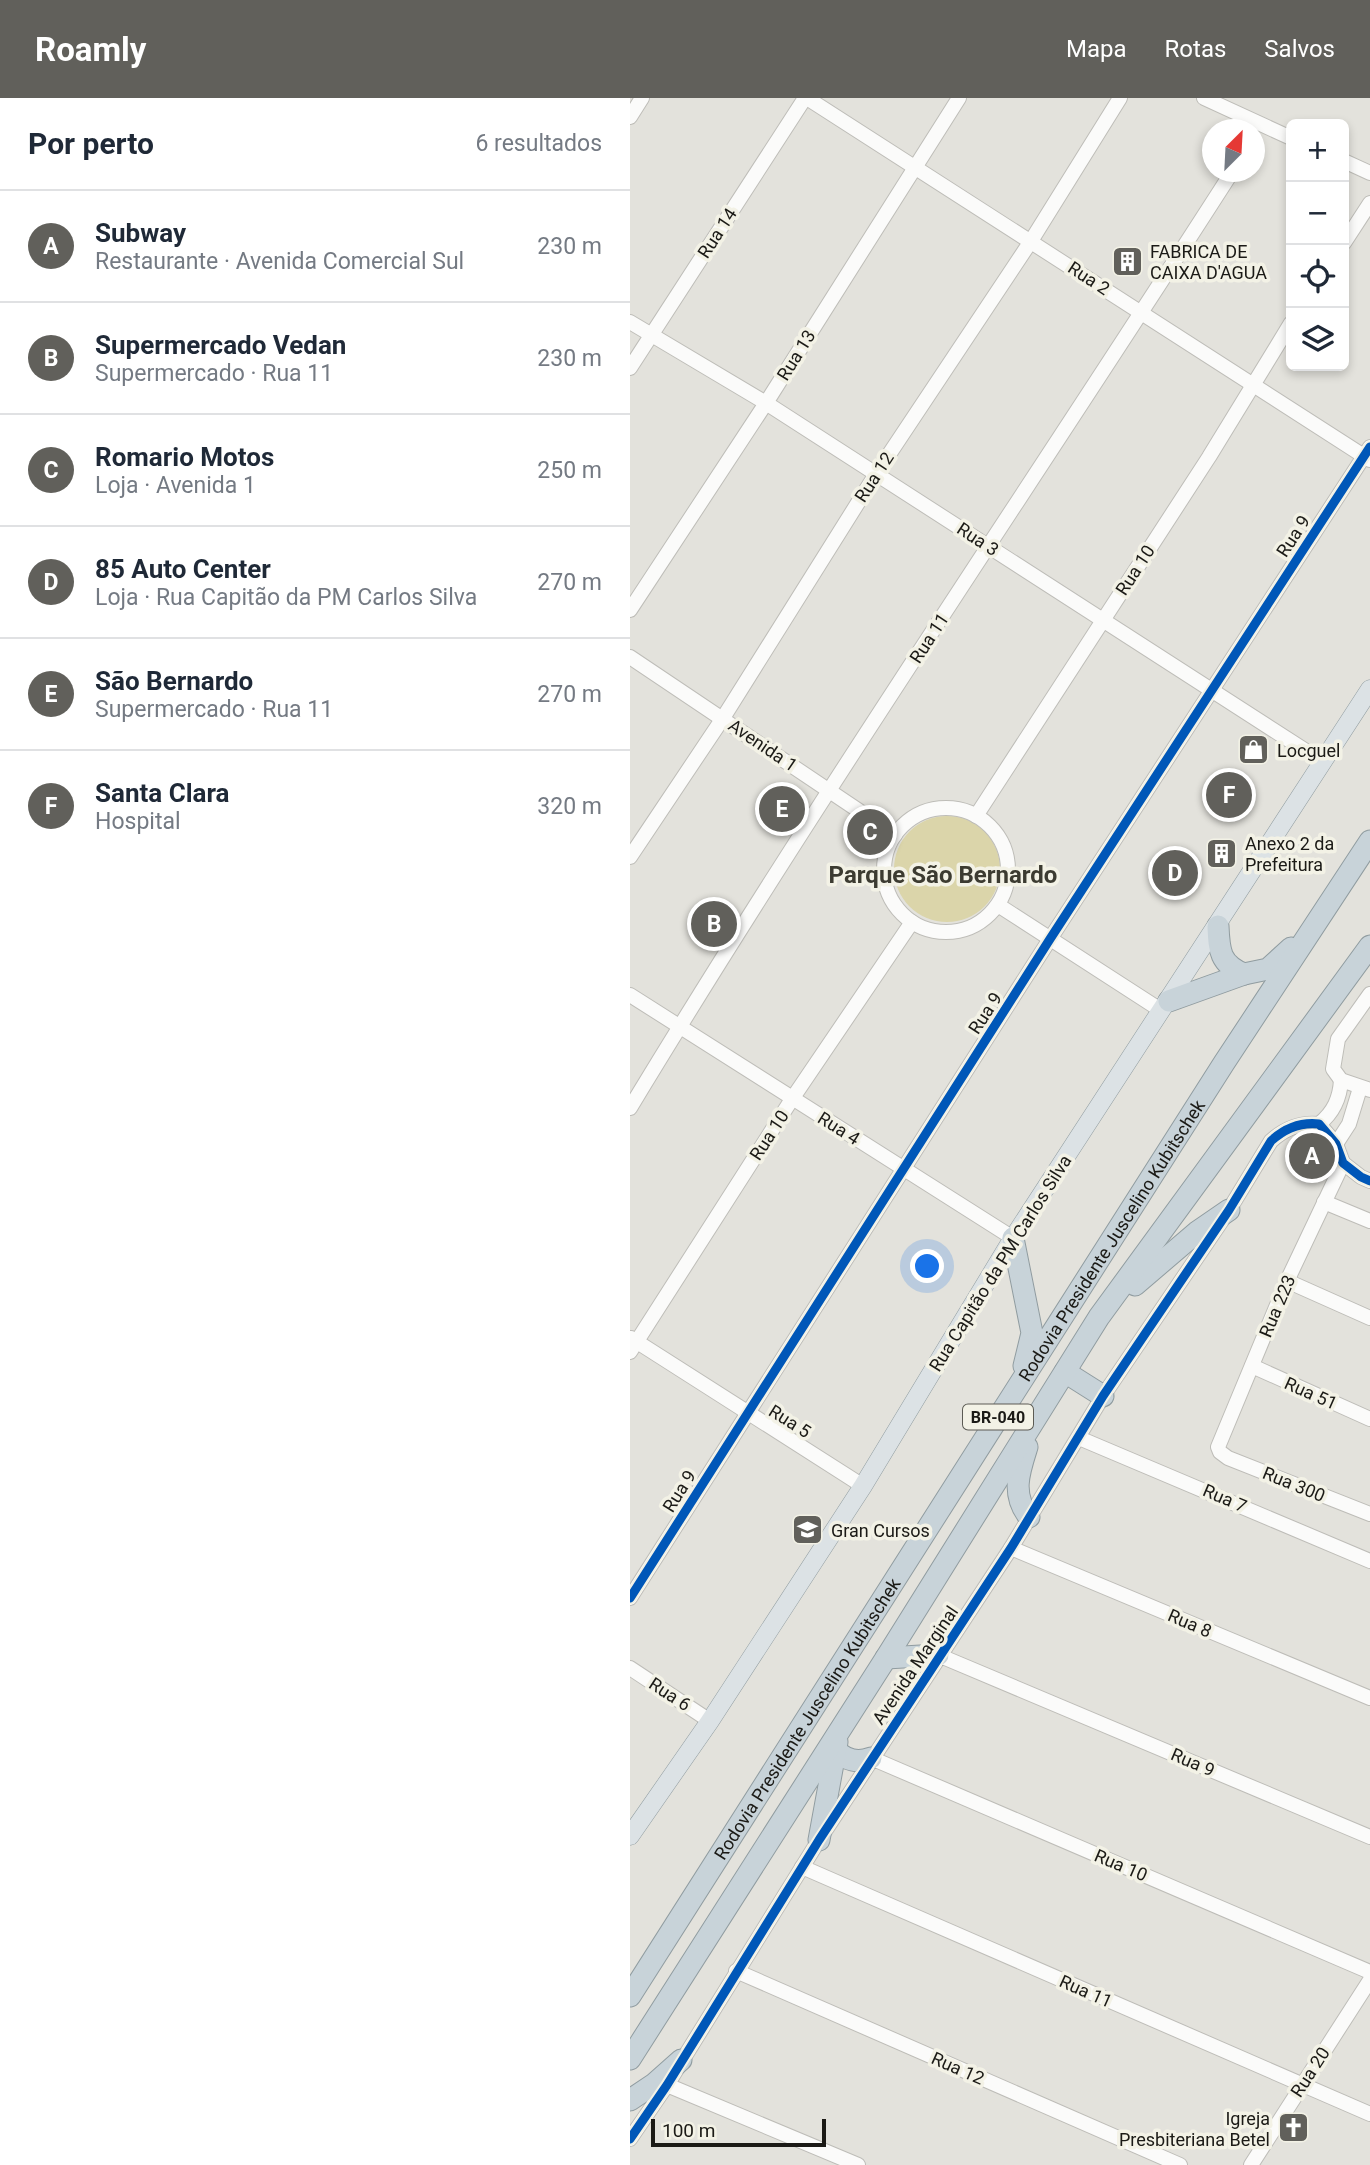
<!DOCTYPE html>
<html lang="pt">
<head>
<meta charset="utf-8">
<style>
	body { margin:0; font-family:Roboto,sans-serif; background:#f2f2f3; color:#1f2937 }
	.controls { position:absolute; right:21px; top:21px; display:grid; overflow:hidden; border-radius:10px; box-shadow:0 4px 10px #0003 }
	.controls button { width:63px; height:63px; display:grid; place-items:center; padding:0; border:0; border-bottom:2px solid #e0e1e3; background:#fff; color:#1f2937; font:35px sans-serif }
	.compass { position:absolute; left:572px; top:21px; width:63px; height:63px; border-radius:50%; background:#fff; box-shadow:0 4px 10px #0003; rotate:24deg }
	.scale { position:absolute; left:21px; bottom:18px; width:175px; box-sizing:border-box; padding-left:7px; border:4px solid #1b1a16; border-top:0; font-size:19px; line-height:24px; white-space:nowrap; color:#1b1a16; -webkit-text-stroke:5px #f3f2e6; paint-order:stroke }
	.you { position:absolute; left:298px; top:1169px; width:24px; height:24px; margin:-18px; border:5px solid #fff; border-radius:50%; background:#1a73e8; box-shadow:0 0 0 10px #1a73e833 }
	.badge { display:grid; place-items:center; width:46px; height:46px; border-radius:50%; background:#61605b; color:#fff; font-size:23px; font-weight:700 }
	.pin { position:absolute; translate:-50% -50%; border:4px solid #fff; box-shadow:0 2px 7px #0006 }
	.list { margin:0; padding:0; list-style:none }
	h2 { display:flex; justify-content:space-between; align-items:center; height:91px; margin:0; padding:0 28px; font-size:30px }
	h2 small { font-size:23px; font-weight:400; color:#747a83 }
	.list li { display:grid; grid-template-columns:46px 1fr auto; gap:21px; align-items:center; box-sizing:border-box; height:112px; padding:0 28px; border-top:2px solid #e0e1e3 }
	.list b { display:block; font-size:26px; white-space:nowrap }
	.list p { margin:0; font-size:23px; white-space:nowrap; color:#747a83 }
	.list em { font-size:23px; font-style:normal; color:#747a83 }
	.icon { flex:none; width:38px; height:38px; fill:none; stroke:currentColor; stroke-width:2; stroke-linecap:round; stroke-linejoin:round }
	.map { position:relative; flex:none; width:740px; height:2067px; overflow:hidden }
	header { display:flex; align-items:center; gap:42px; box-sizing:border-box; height:98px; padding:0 35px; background:#61605b; color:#fff }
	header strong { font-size:33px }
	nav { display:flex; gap:38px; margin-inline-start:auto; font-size:24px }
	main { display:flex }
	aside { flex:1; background:#fff }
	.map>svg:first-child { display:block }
	.green { fill:#dbd5aa }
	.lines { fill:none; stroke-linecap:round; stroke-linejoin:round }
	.minor-casing { stroke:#bebdb8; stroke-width:16 }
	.major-casing { stroke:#909ca0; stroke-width:19 }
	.highway-casing { stroke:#909ca0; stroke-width:23 }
	.minor { stroke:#fbfbfa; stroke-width:14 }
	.major { stroke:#dce2e5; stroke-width:18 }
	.highway { stroke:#c8d3d9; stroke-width:21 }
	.cycleway-casing { stroke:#f3f2e6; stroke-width:13 }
	.cycleway { stroke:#0057b8; stroke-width:9 }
	.labels { text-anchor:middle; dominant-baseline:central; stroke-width:7; stroke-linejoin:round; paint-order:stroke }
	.shield { fill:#f3f2e6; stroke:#5c5b54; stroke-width:2 }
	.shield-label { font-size:16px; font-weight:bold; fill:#1b1a16 }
	.street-label { font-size:18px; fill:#1b1a16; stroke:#f3f2e6 }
	.poi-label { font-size:18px; fill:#1b1a16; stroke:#f3f2e6; text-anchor:start }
	.district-label { font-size:24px; font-weight:bold; fill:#3c3b31; stroke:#f3f2e6 }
</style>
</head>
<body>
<header>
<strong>Roamly</strong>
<nav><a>Mapa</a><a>Rotas</a><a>Salvos</a></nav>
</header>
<main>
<aside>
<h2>Por perto<small>6 resultados</small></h2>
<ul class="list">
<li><span class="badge">A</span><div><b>Subway</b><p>Restaurante · Avenida Comercial Sul</p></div><em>230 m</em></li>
<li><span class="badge">B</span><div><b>Supermercado Vedan</b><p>Supermercado · Rua 11</p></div><em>230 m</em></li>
<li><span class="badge">C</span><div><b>Romario Motos</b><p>Loja · Avenida 1</p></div><em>250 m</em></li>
<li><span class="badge">D</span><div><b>85 Auto Center</b><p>Loja · Rua Capitão da PM Carlos Silva</p></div><em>270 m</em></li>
<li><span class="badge">E</span><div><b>São Bernardo</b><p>Supermercado · Rua 11</p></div><em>270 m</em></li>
<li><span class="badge">F</span><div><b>Santa Clara</b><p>Hospital</p></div><em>320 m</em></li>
</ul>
</aside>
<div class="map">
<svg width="740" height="2067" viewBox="0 0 740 2067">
	<rect width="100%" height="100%" fill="#e3e2dc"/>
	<circle class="green" cx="317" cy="771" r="53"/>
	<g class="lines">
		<defs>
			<g id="minor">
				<path d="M 177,0 L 740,362"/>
				<path d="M 574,0 L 661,40"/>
				<path d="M 0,19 L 12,0"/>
				<path d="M 714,63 L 740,75"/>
				<path d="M 714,145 L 740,105"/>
				<path d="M 0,224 L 136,305 L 693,664"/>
				<path d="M 0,270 L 175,0"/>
				<path d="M 0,512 L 136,305 L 329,0"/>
				<path d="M 0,559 L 265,737"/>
				<circle cx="316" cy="772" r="62"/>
				<path d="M 346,718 L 579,359 L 661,225"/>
				<path d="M 0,759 L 93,620 L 246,376 L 401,143 L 490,0"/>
				<path d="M 368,807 L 532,913"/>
				<path d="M 740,896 L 708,941 L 703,971 L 711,982 L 740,992"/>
				<path d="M 0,897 L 383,1140"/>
				<path d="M 0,1010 C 192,693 402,386 602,74"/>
				<path d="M 689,1026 C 704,1014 710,1000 711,982"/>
				<path d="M 706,1046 L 719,1026 L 730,990"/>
				<path d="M 713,1065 L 657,1183 L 588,1349 L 590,1354 L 598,1360 L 740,1416"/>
				<path d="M 694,1104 L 740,1123"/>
				<path d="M 657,1183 L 740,1220"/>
				<path d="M 1,1240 L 233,1388"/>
				<path d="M 0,1254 L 162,1001 L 282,824"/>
				<path d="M 622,1268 L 740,1321"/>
				<path d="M 449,1340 L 740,1463"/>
				<path d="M 381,1450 L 740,1600"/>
				<path d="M 0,1500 L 420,841 L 740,349"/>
				<path d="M 308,1557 L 740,1739"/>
				<path d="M 0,1570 L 80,1623"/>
				<path d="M 241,1660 L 740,1874"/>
				<path d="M 172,1769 L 740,2016"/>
				<path d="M 106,1873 L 550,2067"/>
				<path d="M 37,1987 L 228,2067"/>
				<path d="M 0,2041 L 37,1987 L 189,1742 L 381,1450 L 473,1298 L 599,1112 L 641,1043 C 654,1031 671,1024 689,1026 L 706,1046 L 713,1065 L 731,1079 L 740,1083"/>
				<path d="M 621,2067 L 740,1882"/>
			</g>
			<path id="major" d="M 0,1738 L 80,1623 L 233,1388 L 383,1140 L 740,591"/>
			<g id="highway">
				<path d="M 588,828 C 589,853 590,866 614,876"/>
				<path d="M 539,903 L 614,876 L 638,871 L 661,850"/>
				<path d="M 383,1140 L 402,1235 L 394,1268"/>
				<path d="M 505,1187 L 567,1134 L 599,1112"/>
				<path d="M 435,1274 L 473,1298"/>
				<path d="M 397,1349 C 389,1374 381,1396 399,1419"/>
				<path d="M 256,1560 L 308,1557"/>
				<path d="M 206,1652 C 216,1663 228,1665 241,1660"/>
				<path d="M 189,1742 L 207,1644"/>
				<path id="s1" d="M 0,1898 L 594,965 L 740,743"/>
				<path d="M 0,1961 L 256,1560 L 469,1219 L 740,848"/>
				<path d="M 0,2002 L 24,1986 L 51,1962"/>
			</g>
		</defs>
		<use href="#minor" class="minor-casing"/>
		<use href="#major" class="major-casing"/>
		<use href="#highway" class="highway-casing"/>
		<use href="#minor" class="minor"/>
		<use href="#major" class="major"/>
		<use href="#highway" class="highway"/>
		<defs>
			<g id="cycleway">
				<path d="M 0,1500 L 420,841 L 740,349"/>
				<path d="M 0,2041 L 37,1987 L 189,1742 L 381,1450 L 473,1298 L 599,1112 L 641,1043 C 654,1031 671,1024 689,1026 L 706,1046 L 713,1065 L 731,1079 L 740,1083"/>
			</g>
		</defs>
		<use href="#cycleway" class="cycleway-casing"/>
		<use href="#cycleway" class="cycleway"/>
	</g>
	<defs>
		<symbol id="building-square" viewBox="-11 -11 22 22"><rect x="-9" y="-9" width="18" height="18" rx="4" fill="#61605b" stroke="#f3f2e6"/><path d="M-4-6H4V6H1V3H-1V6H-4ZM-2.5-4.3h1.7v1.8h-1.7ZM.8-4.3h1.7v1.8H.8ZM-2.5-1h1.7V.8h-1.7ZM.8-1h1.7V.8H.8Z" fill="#fff"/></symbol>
		<symbol id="shop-square" viewBox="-11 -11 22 22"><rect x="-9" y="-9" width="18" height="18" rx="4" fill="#61605b" stroke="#f3f2e6"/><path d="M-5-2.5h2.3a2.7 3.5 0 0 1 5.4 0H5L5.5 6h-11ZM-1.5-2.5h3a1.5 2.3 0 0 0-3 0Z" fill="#fff"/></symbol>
		<symbol id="university-square" viewBox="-11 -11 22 22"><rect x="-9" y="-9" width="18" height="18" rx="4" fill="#61605b" stroke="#f3f2e6"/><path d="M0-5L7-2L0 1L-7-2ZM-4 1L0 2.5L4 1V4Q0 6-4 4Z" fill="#fff"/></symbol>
		<symbol id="church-square" viewBox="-11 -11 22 22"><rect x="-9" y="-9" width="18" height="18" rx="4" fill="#61605b" stroke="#f3f2e6"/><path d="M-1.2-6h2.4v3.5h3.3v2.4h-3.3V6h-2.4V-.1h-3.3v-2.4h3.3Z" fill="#fff"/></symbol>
	</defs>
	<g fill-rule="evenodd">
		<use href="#building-square" x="480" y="146" width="35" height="35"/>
		<use href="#shop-square" x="606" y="634" width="35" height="35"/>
		<use href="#building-square" x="574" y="738" width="35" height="35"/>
		<use href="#university-square" x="160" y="1414" width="35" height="35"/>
		<use href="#church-square" x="646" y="2012" width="35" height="35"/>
	</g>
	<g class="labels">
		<rect class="shield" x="333" y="1306.5" width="70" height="25" rx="5"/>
		<g class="shield-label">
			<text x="368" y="1319">BR-040</text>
		</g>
		<g class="street-label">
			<text transform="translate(87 135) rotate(-57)">Rua 14</text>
			<text transform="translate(459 180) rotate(33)">Rua 2</text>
			<text transform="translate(166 257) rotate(-58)">Rua 13</text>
			<text transform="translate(244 379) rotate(-57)">Rua 12</text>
			<text transform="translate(663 438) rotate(-57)">Rua 9</text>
			<text transform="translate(348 441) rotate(33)">Rua 3</text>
			<text transform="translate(505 472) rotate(-57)">Rua 10</text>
			<text transform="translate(299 540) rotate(-57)">Rua 11</text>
			<text transform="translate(133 647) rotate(34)">Avenida 1</text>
			<text transform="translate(355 915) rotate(-57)">Rua 9</text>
			<text transform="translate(209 1030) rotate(32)">Rua 4</text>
			<text transform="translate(139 1037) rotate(-57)">Rua 10</text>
			<text stroke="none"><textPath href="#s1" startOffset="896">Rodovia Presidente Juscelino Kubitschek</textPath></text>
			<text transform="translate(370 1165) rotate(-58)">Rua Capitão da PM Carlos Silva</text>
			<text transform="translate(647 1208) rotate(-67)">Rua 223</text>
			<text transform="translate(681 1295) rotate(24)">Rua 51</text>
			<text transform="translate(160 1323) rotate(32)">Rua 5</text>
			<text transform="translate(664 1386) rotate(22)">Rua 300</text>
			<text transform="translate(49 1393) rotate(-58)">Rua 9</text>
			<text transform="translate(595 1400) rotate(23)">Rua 7</text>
			<text transform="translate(560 1525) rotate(23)">Rua 8</text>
			<text transform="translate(285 1567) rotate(-56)">Avenida Marginal</text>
			<text transform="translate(40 1596) rotate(33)">Rua 6</text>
			<text stroke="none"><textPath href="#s1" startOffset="329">Rodovia Presidente Juscelino Kubitschek</textPath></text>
			<text transform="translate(563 1664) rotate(23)">Rua 9</text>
			<text transform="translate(491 1767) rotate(23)">Rua 10</text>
			<text transform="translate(456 1893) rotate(24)">Rua 11</text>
			<text transform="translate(328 1970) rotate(24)">Rua 12</text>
			<text transform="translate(680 1974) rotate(-57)">Rua 20</text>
		</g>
		<g class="poi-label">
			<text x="520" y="153">FABRICA DE<tspan x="520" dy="21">CAIXA D'AGUA</tspan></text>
			<text x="647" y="652">Locguel</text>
			<text x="615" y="745">Anexo 2 da<tspan x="615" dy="21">Prefeitura</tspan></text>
			<text x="201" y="1432">Gran Cursos</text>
			<text x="640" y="2020" text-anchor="end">Igreja<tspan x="640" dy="21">Presbiteriana Betel</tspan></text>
		</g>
		<g class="district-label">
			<text x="313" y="777">Parque São Bernardo</text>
		</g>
	</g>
</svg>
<div class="controls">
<button>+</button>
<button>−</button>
<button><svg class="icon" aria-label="locate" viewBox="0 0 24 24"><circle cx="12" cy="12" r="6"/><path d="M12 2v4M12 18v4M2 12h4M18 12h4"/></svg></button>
<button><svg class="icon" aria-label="layers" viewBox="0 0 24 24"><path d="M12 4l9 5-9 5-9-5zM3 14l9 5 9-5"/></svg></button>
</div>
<svg class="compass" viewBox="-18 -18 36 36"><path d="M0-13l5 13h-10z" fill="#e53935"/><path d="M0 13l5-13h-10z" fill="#747a83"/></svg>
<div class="scale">100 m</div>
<div class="you"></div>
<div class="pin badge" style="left:682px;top:1058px">A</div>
<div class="pin badge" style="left:84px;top:826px">B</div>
<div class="pin badge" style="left:240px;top:734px">C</div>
<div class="pin badge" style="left:545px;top:775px">D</div>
<div class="pin badge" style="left:152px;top:711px">E</div>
<div class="pin badge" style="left:599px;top:697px">F</div>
</div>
</main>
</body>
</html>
